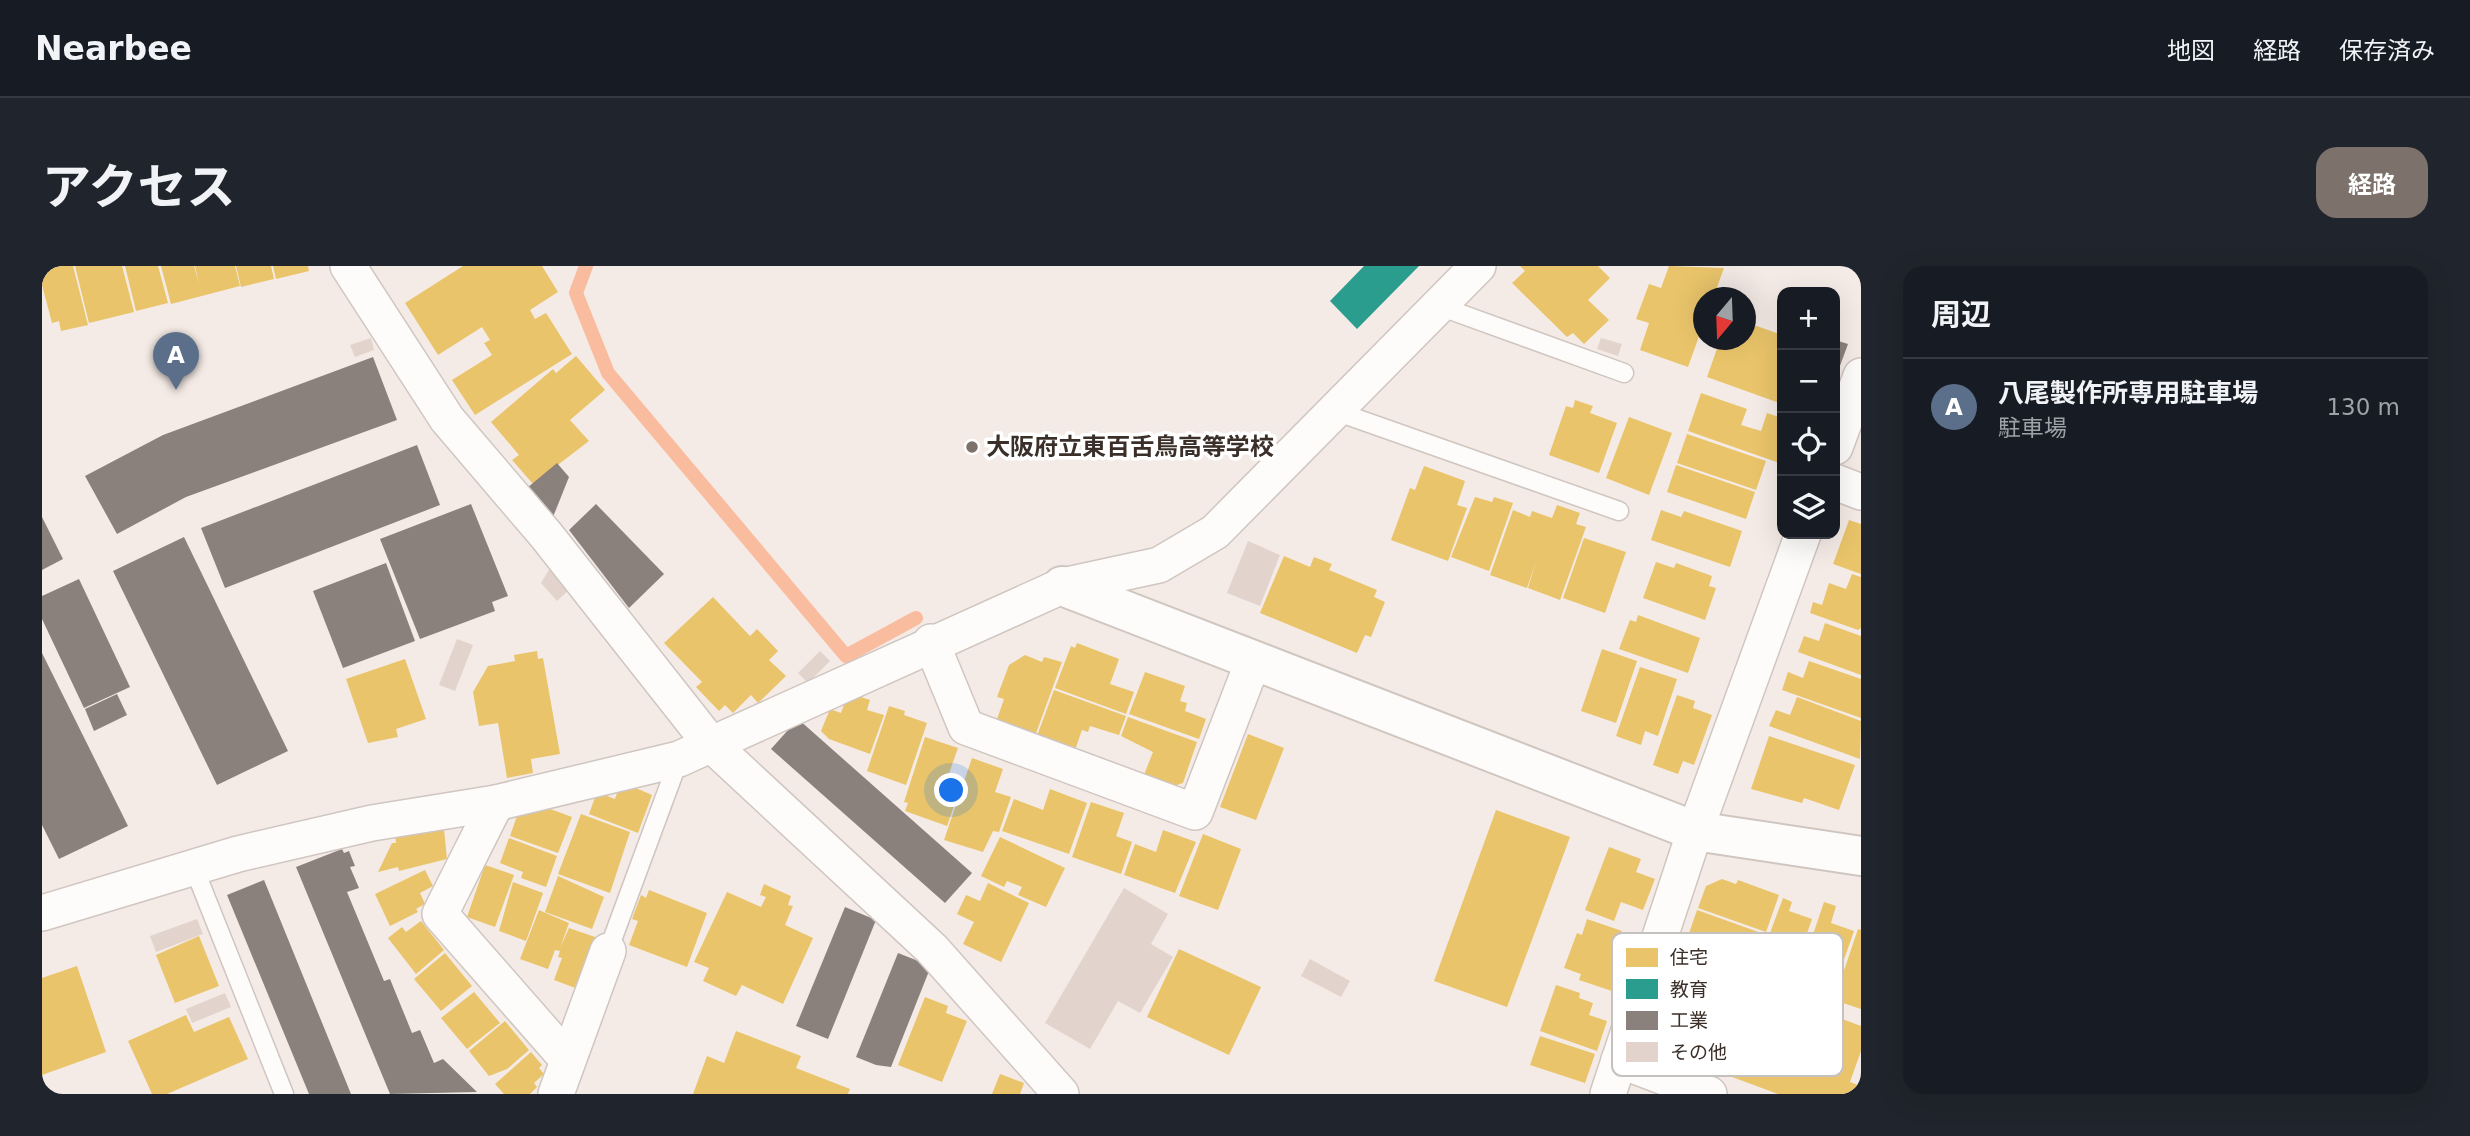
<!DOCTYPE html>
<html lang="ja">
<head>
<meta charset="utf-8">
<style>
	body { margin:0; font-family:"DejaVu Sans","Noto Sans JP",sans-serif; background:#20242c; color:#f1f3f6 }
	.controls { position:absolute; right:21px; top:21px; display:grid; overflow:hidden; border-radius:14px; box-shadow:0 7px 28px #0002 }
	.controls button { width:63px; height:63px; display:grid; place-items:center; padding:0; border:0; border-bottom:2px solid #363941; background:#171b24; color:#f1f3f6; font:35px sans-serif }
	.compass { position:absolute; left:1651px; top:21px; width:63px; height:63px; border-radius:50%; background:#171b24; box-shadow:0 7px 28px #0002; rotate:199deg }
	.you { position:absolute; left:910px; top:525px; width:24px; height:24px; margin:-18px; border:5px solid #fff; border-radius:50%; background:#1a73e8; box-shadow:0 0 0 10px #1a73e833 }
	.badge { display:grid; place-items:center; width:46px; height:46px; border-radius:50%; background:#7c716b; color:#fff; font-size:23px; font-weight:700 }
	.pin { position:absolute; translate:-50% -58px; filter:drop-shadow(0 2px 4px #0008) }
	.pin::after { content:''; position:absolute; top:37px; width:24px; height:21px; background:inherit; clip-path:polygon(0 0,100% 0,50% 100%) }
	.list { margin:0; padding:0; list-style:none }
	h2 { display:flex; justify-content:space-between; align-items:center; height:91px; margin:0; padding:0 28px; font-size:30px }
	h2 small { font-size:23px; font-weight:400; color:#9ea1a6 }
	.list li { display:grid; grid-template-columns:46px 1fr auto; gap:21px; align-items:center; box-sizing:border-box; height:98px; padding:0 28px; border-top:2px solid #363941 }
	.list b { display:block; font-size:26px; white-space:nowrap }
	.list p { margin:0; font-size:23px; white-space:nowrap; color:#9ea1a6 }
	.list em { font-size:23px; font-style:normal; color:#9ea1a6 }
	.icon { flex:none; width:38px; height:38px; fill:none; stroke:currentColor; stroke-width:2; stroke-linecap:round; stroke-linejoin:round }
	.map { position:relative; flex:none; width:1819px; height:828px; overflow:hidden; border-radius:21px }
	header { display:flex; align-items:center; gap:42px; box-sizing:border-box; height:98px; padding:0 35px; background:#171b24; border-bottom:2px solid #363941 }
	header strong { font-size:33px }
	nav { display:flex; gap:38px; margin-inline-start:auto; font-size:24px }
	.intro { display:flex; align-items:center; justify-content:space-between; box-sizing:border-box; height:168px; padding:0 42px }
	h1 { margin:0; font-size:49px }
	.button { padding:18px 32px; border-radius:21px; background:#7c716b; color:#fff; font-size:24px; font-weight:700 }
	main { display:flex; gap:42px; padding:0 42px }
	aside { flex:1; background:#171b24; border-radius:21px; box-shadow:0 7px 28px #0002 }
	.map>svg:first-child { display:block }
	.homes { fill:#e9c46a }
	.schools { fill:#2a9d8f }
	.industry { fill:#8a817c }
	.lines { fill:none; stroke-linecap:round; stroke-linejoin:round }
	.stream { stroke:#fabc9e; stroke-width:14 }
	.building { fill:#e2d3cc }
	.service-casing { stroke:#d0c6c0; stroke-width:21 }
	.minor-casing { stroke:#d0c6c0; stroke-width:38 }
	.tertiary-casing { stroke:#d0c6c0; stroke-width:42 }
	.service { stroke:#fefcfb; stroke-width:18 }
	.minor { stroke:#fefcfb; stroke-width:35 }
	.tertiary { stroke:#fefcfb; stroke-width:38 }
	.poi-dot { fill:#7c716b; stroke:#fff; stroke-width:2.5 }
	.labels { text-anchor:middle; dominant-baseline:central; stroke-width:7; stroke-linejoin:round; paint-order:stroke }
	.poi-label { font-size:24px; font-weight:bold; fill:#3b2f29; stroke:#fff; text-anchor:start }
	.key { fill:#fff; stroke:#c4c1bf; stroke-width:2 }
	.key-label { font-size:19px; fill:#3b2f29 }
</style>
</head>
<body>
<header>
<strong>Nearbee</strong>
<nav><a>地図</a><a>経路</a><a>保存済み</a></nav>
</header>
<div class="intro"><h1>アクセス</h1><a class="button">経路</a></div>
<main>
<div class="map">
<svg width="1819" height="828" viewBox="0 0 1819 828">
	<rect width="100%" height="100%" fill="#f5ebe6"/>
	<g class="homes">
		<path d="M 9,0 L 31,0 L 46,59 L 19,65 L 17,55 L 10,57 L 0,19 L 0,2 Z"/>
		<path d="M 33,0 L 80,0 L 92,46 L 47,57 Z"/>
		<path d="M 83,0 L 116,0 L 126,37 L 94,45 Z"/>
		<path d="M 119,0 L 152,0 L 157,18 L 153,0 L 193,0 L 198,20 L 129,38 Z"/>
		<path d="M 194,0 L 229,0 L 232,13 L 199,21 Z"/>
		<path d="M 231,0 L 266,0 L 267,5 L 234,13 Z"/>
		<path d="M 421,0 L 500,0 L 516,26 L 488,44 L 493,53 L 504,47 L 530,88 L 433,149 L 410,114 L 450,89 L 442,77 L 448,74 L 440,61 L 396,89 L 363,37 Z"/>
		<path d="M 1478,0 L 1556,0 L 1568,12 L 1546,34 L 1567,54 L 1542,78 L 1531,67 L 1525,71 L 1470,17 L 1483,5 Z"/>
		<path d="M 1627,0 L 1682,2 L 1671,32 L 1661,32 L 1661,59 L 1646,101 L 1598,84 L 1607,57 L 1594,53 L 1607,18 L 1619,22 Z"/>
		<path d="M 1712,59 L 1740,69 L 1740,138 L 1665,111 L 1678,74 L 1703,74 L 1703,69 L 1708,70 Z"/>
		<path d="M 534,90 L 563,124 L 528,154 L 547,175 L 491,218 L 470,194 L 477,189 L 449,156 L 511,103 L 514,107 Z"/>
		<path d="M 1659,127 L 1705,143 L 1699,159 L 1719,165 L 1725,147 L 1737,151 L 1740,147 L 1740,198 L 1646,165 Z"/>
		<path d="M 1533,134 L 1551,140 L 1548,147 L 1575,157 L 1557,207 L 1507,189 L 1524,140 L 1531,142 Z"/>
		<path d="M 1587,151 L 1630,167 L 1607,229 L 1564,212 Z"/>
		<path d="M 1645,168 L 1724,195 L 1714,224 L 1635,197 Z"/>
		<path d="M 1634,199 L 1713,226 L 1704,253 L 1625,226 Z"/>
		<path d="M 1382,200 L 1423,215 L 1415,239 L 1425,242 L 1406,295 L 1349,274 L 1368,222 L 1373,224 Z"/>
		<path d="M 1433,231 L 1450,236 L 1452,231 L 1471,237 L 1447,305 L 1409,291 Z"/>
		<path d="M 1515,239 L 1538,247 L 1534,258 L 1544,261 L 1518,334 L 1486,322 L 1494,295 L 1485,322 L 1448,309 L 1471,244 L 1488,251 L 1490,245 L 1510,252 Z"/>
		<path d="M 1619,244 L 1639,251 L 1642,245 L 1700,265 L 1688,301 L 1609,274 Z"/>
		<path d="M 1807,254 L 1819,258 L 1819,308 L 1791,298 Z"/>
		<path d="M 1542,272 L 1584,286 L 1563,347 L 1521,332 Z"/>
		<path d="M 1242,290 L 1268,301 L 1272,291 L 1290,298 L 1287,304 L 1335,324 L 1332,331 L 1343,336 L 1329,371 L 1323,369 L 1315,387 L 1218,347 Z"/>
		<path d="M 1614,296 L 1632,302 L 1634,297 L 1670,310 L 1667,320 L 1674,322 L 1663,354 L 1601,332 Z"/>
		<path d="M 1810,308 L 1819,311 L 1819,362 L 1816,364 L 1768,347 L 1771,336 L 1780,339 L 1787,317 L 1804,323 Z"/>
		<path d="M 671,331 L 708,370 L 715,363 L 736,385 L 727,394 L 744,410 L 716,437 L 709,429 L 691,447 L 683,439 L 677,445 L 654,421 L 660,416 L 622,377 Z"/>
		<path d="M 1596,349 L 1658,372 L 1646,407 L 1577,383 L 1588,354 L 1594,356 Z"/>
		<path d="M 1783,357 L 1819,370 L 1819,409 L 1756,386 L 1762,370 L 1777,375 Z"/>
		<path d="M 1035,377 L 1077,393 L 1068,418 L 1092,426 L 1084,448 L 1013,422 L 1029,380 L 1033,382 Z"/>
		<path d="M 1560,383 L 1595,395 L 1574,457 L 1539,445 Z"/>
		<path d="M 495,385 L 496,393 L 501,392 L 518,488 L 489,493 L 491,507 L 465,512 L 456,457 L 437,460 L 431,426 L 446,400 L 473,395 L 472,389 Z"/>
		<path d="M 983,389 L 1000,396 L 1002,391 L 1020,396 L 993,470 L 954,456 L 962,433 L 955,431 L 967,399 Z"/>
		<path d="M 363,393 L 384,453 L 354,463 L 356,471 L 326,477 L 304,413 Z"/>
		<path d="M 1767,395 L 1819,413 L 1819,452 L 1740,424 L 1746,406 L 1761,412 Z"/>
		<path d="M 1598,401 L 1635,413 L 1616,470 L 1603,465 L 1599,479 L 1574,470 Z"/>
		<path d="M 1103,406 L 1143,420 L 1138,435 L 1145,437 L 1143,445 L 1164,453 L 1157,473 L 1087,448 Z"/>
		<path d="M 1012,424 L 1084,450 L 1077,469 L 1048,460 L 1046,466 L 1040,464 L 1033,484 L 995,470 Z"/>
		<path d="M 813,429 L 828,434 L 825,444 L 842,449 L 828,488 L 787,473 L 779,465 L 788,443 L 799,447 L 804,433 L 810,435 Z"/>
		<path d="M 1635,429 L 1653,435 L 1651,442 L 1670,449 L 1652,499 L 1641,495 L 1636,508 L 1611,499 Z"/>
		<path d="M 1755,431 L 1819,455 L 1818,493 L 1727,460 L 1734,444 L 1748,449 Z"/>
		<path d="M 847,440 L 863,445 L 862,449 L 885,457 L 864,519 L 825,505 Z"/>
		<path d="M 1086,451 L 1155,476 L 1141,517 L 1123,523 L 1100,514 L 1111,486 L 1079,470 Z"/>
		<path d="M 1206,468 L 1242,482 L 1214,554 L 1178,541 Z"/>
		<path d="M 1727,470 L 1813,499 L 1797,544 L 1762,532 L 1760,537 L 1709,523 Z"/>
		<path d="M 883,471 L 916,482 L 905,513 L 920,517 L 905,560 L 863,545 L 866,537 L 862,536 Z"/>
		<path d="M 930,492 L 961,503 L 953,526 L 969,531 L 957,566 L 951,565 L 941,586 L 902,574 Z"/>
		<path d="M 589,520 L 610,529 L 596,567 L 547,548 L 555,526 L 573,533 L 576,524 Z"/>
		<path d="M 1008,523 L 1045,537 L 1027,588 L 960,565 L 972,533 L 1001,544 Z"/>
		<path d="M 1049,536 L 1082,547 L 1074,570 L 1090,576 L 1079,608 L 1030,591 Z"/>
		<path d="M 503,541 L 530,551 L 516,587 L 468,570 L 476,547 Z"/>
		<path d="M 1454,544 L 1528,571 L 1465,741 L 1392,715 Z"/>
		<path d="M 539,548 L 588,566 L 568,627 L 516,608 Z"/>
		<path d="M 402,563 L 405,593 L 357,605 L 356,601 L 336,606 L 350,577 L 354,577 L 353,569 Z"/>
		<path d="M 1121,564 L 1154,576 L 1133,627 L 1082,609 L 1093,578 L 1114,586 Z"/>
		<path d="M 1161,568 L 1199,583 L 1176,644 L 1137,630 Z"/>
		<path d="M 958,571 L 1023,602 L 1004,641 L 976,629 L 980,621 L 965,615 L 962,621 L 939,610 Z"/>
		<path d="M 467,572 L 515,590 L 504,621 L 479,612 L 481,606 L 458,597 Z"/>
		<path d="M 1567,581 L 1599,593 L 1594,606 L 1613,613 L 1601,644 L 1579,636 L 1572,655 L 1543,644 Z"/>
		<path d="M 443,599 L 472,609 L 453,661 L 425,651 Z"/>
		<path d="M 383,604 L 391,620 L 378,627 L 383,638 L 374,643 L 376,646 L 348,660 L 333,628 Z"/>
		<path d="M 516,610 L 562,631 L 550,663 L 503,646 Z"/>
		<path d="M 1680,613 L 1694,618 L 1696,614 L 1737,629 L 1724,666 L 1656,642 L 1664,620 Z"/>
		<path d="M 471,616 L 501,627 L 484,675 L 457,665 Z"/>
		<path d="M 946,617 L 987,637 L 959,696 L 921,678 L 932,656 L 915,648 L 924,629 L 938,635 Z"/>
		<path d="M 722,618 L 749,630 L 746,639 L 751,640 L 743,659 L 771,672 L 741,738 L 700,719 L 694,730 L 661,715 L 667,702 L 652,696 L 685,626 L 719,641 L 724,631 L 718,629 Z"/>
		<path d="M 607,624 L 665,647 L 645,701 L 587,679 L 596,655 L 590,653 L 599,629 L 604,632 Z"/>
		<path d="M 1741,632 L 1750,636 L 1747,645 L 1770,653 L 1748,716 L 1714,705 Z"/>
		<path d="M 1782,636 L 1794,640 L 1789,657 L 1812,665 L 1789,731 L 1754,719 Z"/>
		<path d="M 497,644 L 527,657 L 518,682 L 527,662 L 556,672 L 536,723 L 512,714 L 520,692 L 516,691 L 518,685 L 513,684 L 506,703 L 478,693 Z"/>
		<path d="M 1655,644 L 1722,668 L 1710,703 L 1643,679 Z"/>
		<path d="M 1545,653 L 1580,665 L 1571,691 L 1586,696 L 1576,727 L 1537,714 L 1539,708 L 1522,702 L 1535,667 L 1540,669 Z"/>
		<path d="M 379,655 L 402,684 L 374,708 L 346,672 L 360,661 L 364,666 Z"/>
		<path d="M 1816,663 L 1819,664 L 1819,743 L 1792,734 Z"/>
		<path d="M 157,670 L 177,720 L 133,737 L 114,689 Z"/>
		<path d="M 1137,683 L 1219,721 L 1187,789 L 1105,751 Z"/>
		<path d="M 403,687 L 430,720 L 399,745 L 372,713 Z"/>
		<path d="M 35,700 L 64,786 L 0,809 L 0,712 Z"/>
		<path d="M 1687,711 L 1819,760 L 1819,785 L 1808,816 L 1819,820 L 1819,828 L 1736,828 L 1655,798 Z"/>
		<path d="M 1514,719 L 1538,727 L 1537,732 L 1551,737 L 1547,749 L 1565,755 L 1555,785 L 1498,765 Z"/>
		<path d="M 432,726 L 458,757 L 425,783 L 399,752 Z"/>
		<path d="M 883,731 L 906,740 L 904,747 L 925,755 L 900,816 L 856,799 Z"/>
		<path d="M 144,749 L 152,766 L 187,751 L 206,793 L 125,828 L 110,828 L 86,775 Z"/>
		<path d="M 463,755 L 487,784 L 465,803 L 447,810 L 427,785 Z"/>
		<path d="M 694,765 L 759,790 L 754,802 L 808,823 L 806,828 L 651,828 L 665,790 L 682,797 Z"/>
		<path d="M 1498,770 L 1553,788 L 1543,817 L 1488,799 Z"/>
		<path d="M 489,786 L 500,799 L 497,802 L 502,808 L 492,817 L 495,821 L 488,828 L 462,828 L 453,818 Z"/>
		<path d="M 958,808 L 982,817 L 978,828 L 950,828 Z"/>
	</g>
	<path class="schools" d="M 1322,0 L 1377,0 L 1315,63 L 1288,35 Z"/>
	<g class="industry">
		<path d="M 1793,74 L 1806,78 L 1795,108 L 1793,107 Z"/>
		<path d="M 331,91 L 355,154 L 144,231 L 75,268 L 43,210 L 121,169 Z"/>
		<path d="M 375,179 L 398,239 L 183,322 L 159,262 Z"/>
		<path d="M 515,197 L 527,211 L 511,251 L 485,222 Z"/>
		<path d="M 429,238 L 466,330 L 450,336 L 453,345 L 378,373 L 338,273 Z"/>
		<path d="M 554,238 L 622,308 L 587,342 L 527,264 Z"/>
		<path d="M 0,251 L 21,293 L 0,304 Z"/>
		<path d="M 142,271 L 246,485 L 175,519 L 71,305 Z"/>
		<path d="M 344,297 L 373,375 L 301,402 L 271,325 Z"/>
		<path d="M 37,313 L 88,421 L 42,442 L 0,353 L 0,330 Z"/>
		<path d="M 0,387 L 86,560 L 17,593 L 0,559 Z"/>
		<path d="M 75,428 L 85,449 L 52,465 L 43,443 Z"/>
		<path d="M 756,453 L 930,607 L 903,637 L 729,483 Z"/>
		<path d="M 300,583 L 302,587 L 307,585 L 313,600 L 308,601 L 317,622 L 305,626 L 342,715 L 348,713 L 370,767 L 378,764 L 392,797 L 401,793 L 435,826 L 348,828 L 254,601 Z"/>
		<path d="M 222,614 L 309,828 L 267,828 L 185,629 Z"/>
		<path d="M 803,641 L 834,654 L 786,773 L 754,760 Z"/>
		<path d="M 856,687 L 889,700 L 849,801 L 834,799 L 814,791 Z"/>
	</g>
	<g class="lines">
		<path class="stream" d="M 544,0 L 534,27 L 566,107 L 804,390 L 874,352"/>
	</g>
	<g class="building">
		<path d="M 329,72 L 332,84 L 313,91 L 308,79 Z"/>
		<path d="M 1559,72 L 1580,78 L 1576,90 L 1555,83 Z"/>
		<path d="M 1206,275 L 1238,289 L 1218,340 L 1185,327 Z"/>
		<path d="M 511,297 L 532,319 L 515,335 L 499,317 Z"/>
		<path d="M 415,373 L 431,379 L 413,425 L 397,419 Z"/>
		<path d="M 778,385 L 788,395 L 766,417 L 756,407 Z"/>
		<path d="M 1082,622 L 1126,648 L 1109,678 L 1131,691 L 1098,747 L 1076,735 L 1048,783 L 1003,757 Z"/>
		<path d="M 155,653 L 161,668 L 114,686 L 108,670 Z"/>
		<path d="M 1268,693 L 1308,715 L 1299,731 L 1259,710 Z"/>
		<path d="M 183,727 L 189,741 L 150,757 L 144,743 Z"/>
	</g>
	<g class="lines">
		<defs>
			<g id="service">
				<path d="M 1397,40 L 1582,107"/>
				<path d="M 1293,145 L 1577,245"/>
				<path d="M 152,602 L 242,828"/>
				<path d="M 566,685 L 637,493"/>
			</g>
			<g id="minor">
				<path d="M 306,0 L 405,153 L 504,269 L 668,477 L 890,683 L 1019,828"/>
				<path d="M 1793,181 L 1819,110"/>
				<path d="M 1793,216 L 1819,226"/>
				<path d="M 889,376 L 924,461 L 1153,546 L 1212,393"/>
				<path d="M 454,537 L 398,648 L 526,794"/>
				<path d="M 0,647 L 196,588 L 330,557 L 454,537 L 637,493 L 1020,320 L 1117,299 L 1173,266 L 1436,0"/>
				<path d="M 1577,794 L 1667,828"/>
				<path d="M 514,828 L 566,685"/>
				<path d="M 1566,828 L 1653,565 L 1761,268"/>
			</g>
			<path id="tertiary" d="M 1020,320 L 1653,565 L 1819,590"/>
		</defs>
		<use href="#service" class="service-casing"/>
		<use href="#minor" class="minor-casing"/>
		<use href="#tertiary" class="tertiary-casing"/>
		<use href="#service" class="service"/>
		<use href="#minor" class="minor"/>
		<use href="#tertiary" class="tertiary"/>
	</g>
	<circle class="poi-dot" cx="930" cy="181" r="7"/>
	<g class="labels">
		<g class="poi-label">
			<text x="944" y="181">大阪府立東百舌鳥高等学校</text>
		</g>
	</g>
	<rect x="1570" y="667" width="231" height="143" rx="10" class="key"/>
	<rect x="1584" y="682" width="32" height="19" fill="#e9c46a"/>
	<rect x="1584" y="713" width="32" height="20" fill="#2a9d8f"/>
	<rect x="1584" y="745" width="32" height="19" fill="#8a817c"/>
	<rect x="1584" y="776" width="32" height="20" fill="#e2d3cc"/>
	<g class="key-label">
		<text x="1628" y="698">住宅</text>
		<text x="1628" y="730">教育</text>
		<text x="1628" y="761">工業</text>
		<text x="1628" y="793">その他</text>
	</g>
</svg>
<div class="controls">
<button>+</button>
<button>−</button>
<button><svg class="icon" aria-label="locate" viewBox="0 0 24 24"><circle cx="12" cy="12" r="6"/><path d="M12 2v4M12 18v4M2 12h4M18 12h4"/></svg></button>
<button><svg class="icon" aria-label="layers" viewBox="0 0 24 24"><path d="M12 4l9 5-9 5-9-5zM3 14l9 5 9-5"/></svg></button>
</div>
<svg class="compass" viewBox="-18 -18 36 36"><path d="M0-13l5 13h-10z" fill="#e53935"/><path d="M0 13l5-13h-10z" fill="#9ea1a6"/></svg>
<div class="you"></div>
<div class="pin badge" style="left:134px;top:124px;background:#5c6f8a">A</div>
</div>
<aside>
<h2>周辺<small></small></h2>
<ul class="list">
<li><span class="badge" style="background:#5c6f8a">A</span><div><b>八尾製作所専用駐車場</b><p>駐車場</p></div><em>130 m</em></li>
</ul>
</aside>
</main>
</body>
</html>
